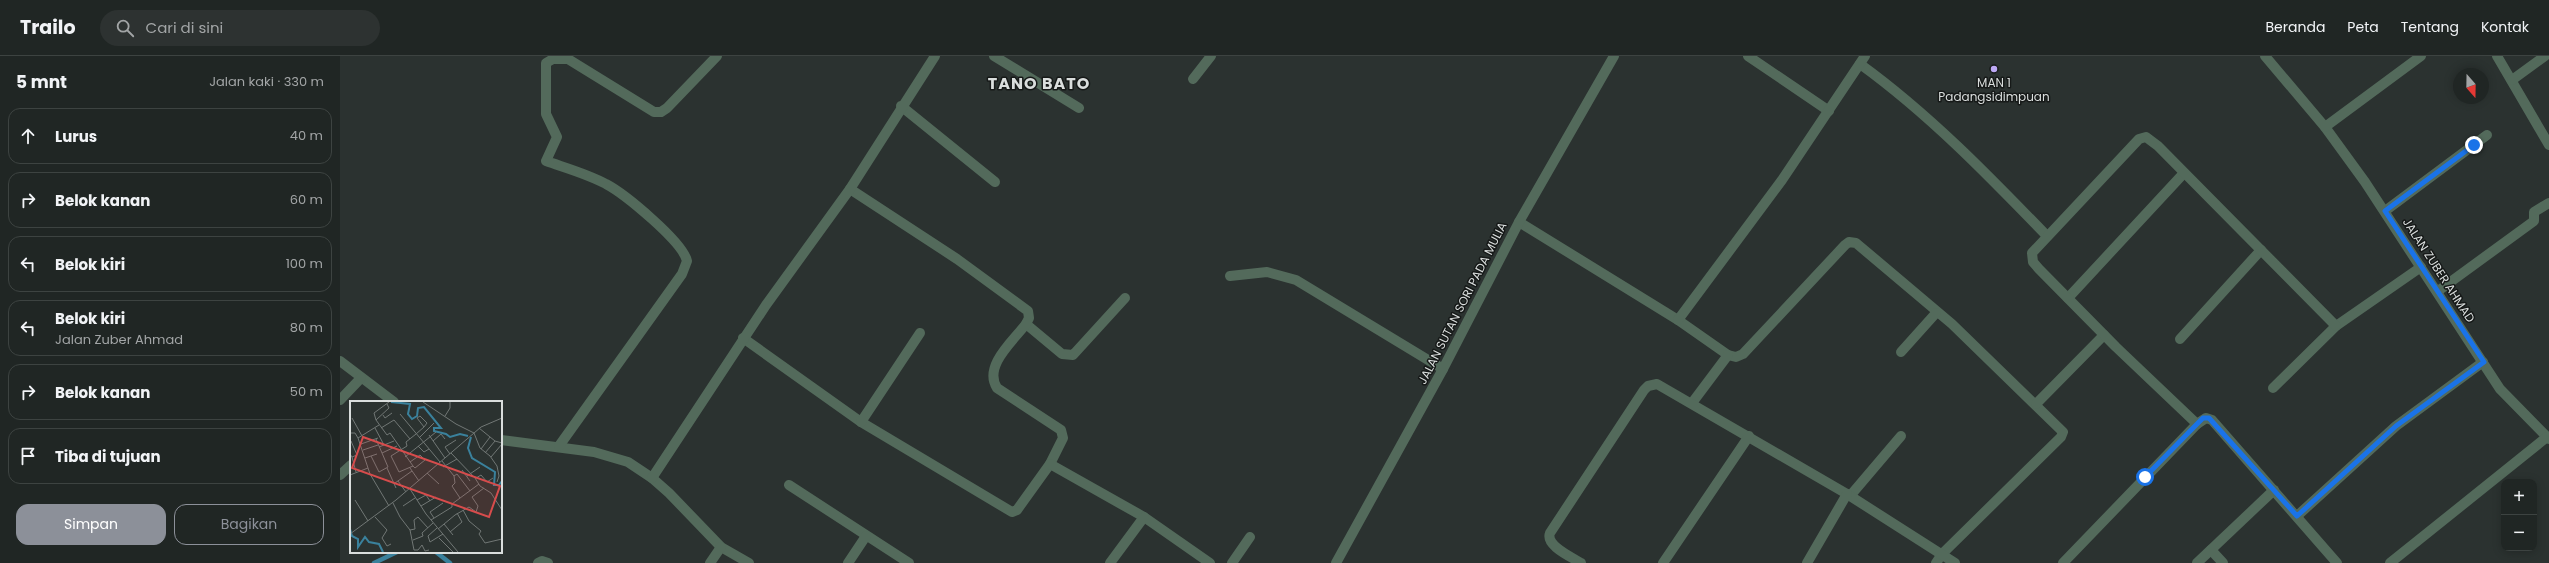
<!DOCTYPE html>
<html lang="id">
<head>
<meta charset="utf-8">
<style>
	body { margin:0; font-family:Poppins,sans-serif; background:#2d3231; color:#f1f3f6 }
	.controls { position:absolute; right:12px; bottom:12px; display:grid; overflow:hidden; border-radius:8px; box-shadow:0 2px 10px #0003 }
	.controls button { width:36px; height:36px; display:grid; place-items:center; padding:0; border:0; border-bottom:1px solid #3d4341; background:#202624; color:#f1f3f6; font:20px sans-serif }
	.compass { position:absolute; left:2113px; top:12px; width:36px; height:36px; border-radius:50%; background:#202624; box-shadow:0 2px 10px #0003; rotate:160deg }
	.stop { position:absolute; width:12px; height:12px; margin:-9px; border:3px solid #1a73e8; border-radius:50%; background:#fff }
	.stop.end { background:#1a73e8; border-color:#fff; box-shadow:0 1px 4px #0008 }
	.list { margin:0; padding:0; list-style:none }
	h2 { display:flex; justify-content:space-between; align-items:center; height:52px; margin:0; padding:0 16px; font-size:17px }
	h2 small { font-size:13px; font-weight:400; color:#a2a5a6 }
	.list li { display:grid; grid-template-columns:26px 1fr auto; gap:12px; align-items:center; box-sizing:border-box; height:56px; margin:0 8px 8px; padding:0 8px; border:1px solid #3d4341; border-radius:12px }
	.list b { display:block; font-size:15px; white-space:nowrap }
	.list p { margin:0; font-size:13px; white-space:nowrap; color:#a2a5a6 }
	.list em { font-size:13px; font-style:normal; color:#a2a5a6 }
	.actions { display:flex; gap:8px; padding:12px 16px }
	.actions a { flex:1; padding:9px 0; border:1px solid #8c9099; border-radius:12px; text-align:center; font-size:14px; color:#8c9099 }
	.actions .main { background:#8c9099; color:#fff }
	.icon { flex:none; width:22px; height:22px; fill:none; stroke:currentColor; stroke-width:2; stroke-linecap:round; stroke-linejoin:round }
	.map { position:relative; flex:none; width:2209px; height:507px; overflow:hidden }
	header { display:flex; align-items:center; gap:24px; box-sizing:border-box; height:56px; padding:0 20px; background:#202624; border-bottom:1px solid #3d4341 }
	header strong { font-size:19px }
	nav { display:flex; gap:22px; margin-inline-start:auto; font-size:14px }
	.search { width:280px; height:36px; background:#2d3231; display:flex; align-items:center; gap:10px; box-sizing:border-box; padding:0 14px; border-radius:22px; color:#a2a5a6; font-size:15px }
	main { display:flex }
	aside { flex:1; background:#202624 }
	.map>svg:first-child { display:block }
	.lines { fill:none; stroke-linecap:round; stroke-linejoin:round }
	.stream { stroke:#3a819c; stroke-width:4.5 }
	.minor { stroke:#536a5b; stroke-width:10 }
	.route { stroke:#1a73e8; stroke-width:5 }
	.poi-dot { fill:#bda9f5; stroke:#161918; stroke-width:1.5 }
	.labels { text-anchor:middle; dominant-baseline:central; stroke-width:3; stroke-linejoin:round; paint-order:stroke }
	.poi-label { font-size:12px; fill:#dadedd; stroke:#161918 }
	.street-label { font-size:12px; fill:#dadedd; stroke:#161918 }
	.district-label { font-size:16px; font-weight:bold; letter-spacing:1px; fill:#dadedd; stroke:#161918 }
	.inset-river { fill:none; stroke:#3a819c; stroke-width:2 }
	.inset-road { fill:none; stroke:#717775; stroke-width:1 }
	.view { fill:#d74c4c; fill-opacity:0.15; stroke:#d74c4c; stroke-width:2 }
	.inset-edge { fill:none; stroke:#dadedd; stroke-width:2 }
</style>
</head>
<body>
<header>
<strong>Trailo</strong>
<div class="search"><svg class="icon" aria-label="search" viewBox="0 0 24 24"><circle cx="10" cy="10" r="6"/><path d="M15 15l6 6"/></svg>Cari di sini</div>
<nav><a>Beranda</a><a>Peta</a><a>Tentang</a><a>Kontak</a></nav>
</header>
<main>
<aside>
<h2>5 mnt<small>Jalan kaki · 330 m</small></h2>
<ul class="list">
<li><svg class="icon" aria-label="ahead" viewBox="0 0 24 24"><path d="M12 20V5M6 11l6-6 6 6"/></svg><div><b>Lurus</b></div><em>40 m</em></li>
<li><svg class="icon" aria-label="right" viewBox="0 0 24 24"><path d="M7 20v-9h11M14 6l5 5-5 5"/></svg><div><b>Belok kanan</b></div><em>60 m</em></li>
<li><svg class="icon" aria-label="left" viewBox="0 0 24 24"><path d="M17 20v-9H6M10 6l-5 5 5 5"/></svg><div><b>Belok kiri</b></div><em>100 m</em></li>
<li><svg class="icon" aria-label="left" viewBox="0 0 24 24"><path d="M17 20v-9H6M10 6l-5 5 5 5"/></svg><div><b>Belok kiri</b><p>Jalan Zuber Ahmad</p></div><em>80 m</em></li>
<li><svg class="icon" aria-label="right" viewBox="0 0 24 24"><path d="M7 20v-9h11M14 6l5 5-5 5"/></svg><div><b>Belok kanan</b></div><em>50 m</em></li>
<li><svg class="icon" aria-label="arrive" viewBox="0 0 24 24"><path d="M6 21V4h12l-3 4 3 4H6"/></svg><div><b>Tiba di tujuan</b></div></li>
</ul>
<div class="actions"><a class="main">Simpan</a><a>Bagikan</a></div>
</aside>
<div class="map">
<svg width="2209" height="507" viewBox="0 0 2209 507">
	<rect width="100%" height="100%" fill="#2b3230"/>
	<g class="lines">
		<g class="stream">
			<path d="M 96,496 L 110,507"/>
			<path d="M 34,507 L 57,496"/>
		</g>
		<g class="minor">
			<path d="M 654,0 L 739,52"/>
			<path d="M 1408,0 L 1489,55"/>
			<path d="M 1925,0 L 1985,71 L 2025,126 L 2160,333 L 2209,383"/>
			<path d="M 2157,0 L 2209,89"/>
			<path d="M 1520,8 C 1589,58 1648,119 1707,180"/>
			<path d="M 853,23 L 871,0"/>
			<path d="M 2172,24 L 2205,0"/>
			<path d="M 561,50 L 655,126"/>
			<path d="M 1985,71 L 2081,0"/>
			<path d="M 2045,155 L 2147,79"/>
			<path d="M 1179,166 L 1338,264 L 1388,299 L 1396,301 L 1403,298 L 1505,189 L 1509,186 L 1516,187 L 1612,268 L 1723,376 L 1721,381 L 1602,498 L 1596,507"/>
			<path d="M 890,220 L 927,216 L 956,224 L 1103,313"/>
			<path d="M 2098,235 L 2194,165 L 2194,156 L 2209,147"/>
			<path d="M 1728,242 L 1844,117"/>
			<path d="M 1338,264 L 1442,124 L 1525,0"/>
			<path d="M 686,268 L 722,298 L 733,299 L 785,242"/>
			<path d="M 403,282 L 521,366 L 672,456 L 677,454 L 710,408 L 723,382 L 721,374 L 657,332 C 643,310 673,285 686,268 L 689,262 L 688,255 L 617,203 L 510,133"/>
			<path d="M 1840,283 L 1921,194"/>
			<path d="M 1561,296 L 1596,257"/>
			<path d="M 0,305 L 54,346"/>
			<path d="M 1933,332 L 1996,270 L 2081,211"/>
			<path d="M 0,344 L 21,322"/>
			<path d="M 1352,347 L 1388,299"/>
			<path d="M 1696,348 L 1764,279"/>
			<path d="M 521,366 L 580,277"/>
			<path d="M 1857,368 L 1776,291 L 1699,213 L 1693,206 L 1692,197 L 1799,83 L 1806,81 L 1818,90 L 1996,270"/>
			<path d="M 161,384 L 254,396 L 288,406 L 312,422 L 329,437 L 381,491 L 409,507"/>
			<path d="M 219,390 L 342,218 L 347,205 C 343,186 285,138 266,128 C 248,118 226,112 206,105 L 217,81 L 206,58 L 206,7 L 213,3 L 228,3 L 314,56 L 321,56 L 327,52 L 377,0"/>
			<path d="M 710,408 L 804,461 L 870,507"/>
			<path d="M 0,419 L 11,409"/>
			<path d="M 312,422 L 426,249 L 510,133 L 595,0"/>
			<path d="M 449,429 L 569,507"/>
			<path d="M 1510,440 L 1561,380"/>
			<path d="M 1957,460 L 2056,370 L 2143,306"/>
			<path d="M 1871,494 L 1883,507"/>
			<path d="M 198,507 L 202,505 L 208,507"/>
			<path d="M 370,507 L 381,491"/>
			<path d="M 508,507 L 526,480"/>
			<path d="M 770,507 L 804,461"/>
			<path d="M 892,507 L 910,481"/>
			<path d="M 996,507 L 1103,313 L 1179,166 L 1274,0"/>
			<path d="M 1241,507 C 1232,501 1205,490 1210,477 L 1304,334 L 1308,330 L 1317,328 L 1507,438 L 1615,507"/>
			<path d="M 1323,507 L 1409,380"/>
			<path d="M 1467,507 L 1507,438"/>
			<path d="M 1723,507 L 1857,368 L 1866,362 L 1872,364 L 1997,507"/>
			<path d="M 1857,507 L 1934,434"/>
			<path d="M 2050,507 L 2207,381"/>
		</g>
	</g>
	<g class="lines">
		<path class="route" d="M 1805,421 L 1857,368 L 1863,362 L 1869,362 L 1957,460 L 2056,370 L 2144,306 L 2045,155 L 2134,89"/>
	</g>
	<circle class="poi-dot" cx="1654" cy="13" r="4"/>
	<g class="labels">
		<g class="poi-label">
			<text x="1654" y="26">MAN 1<tspan x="1654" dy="14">Padangsidimpuan</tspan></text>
		</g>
		<g class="street-label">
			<text transform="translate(2099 214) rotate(57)">JALAN ZUBER AHMAD</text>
			<text transform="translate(1122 247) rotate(-63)">JALAN SUTAN SORI PADA MULIA</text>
		</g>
		<g class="district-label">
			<text x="699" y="27">TANO BATO</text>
		</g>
	</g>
	<g transform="translate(10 345)">
		<rect width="152" height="152" fill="#2b3230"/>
		<path class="inset-river" d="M 41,1 L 60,3 L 58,13 L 62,18 L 67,15 L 68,7 L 74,6 L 91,27 L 84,27 L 84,30 L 96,33 L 100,36 L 110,33 L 118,35M 121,36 L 118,47 L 122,57 L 145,71 L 144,84 L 149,84 L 152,80M 0,128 L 2,135 L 8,138 L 8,146 L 15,136 L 19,141 L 29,143 L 33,151"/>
		<path class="inset-road" d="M 39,1 L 24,12 L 26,19 L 37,34 L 40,32 L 63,65M 73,1 L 106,23 L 124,32 L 130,47 L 140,55 L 147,65 L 149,75 L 147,81M 50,13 L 90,61M 33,14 L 35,17 L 42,12M 95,15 L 100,7 L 100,1M 2,17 L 12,35M 26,19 L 39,7 L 37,3M 25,27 L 34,44M 31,27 L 44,19 L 60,38M 129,27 L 145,40 L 152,42M 0,32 L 5,32 L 8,37 L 20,73 L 39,105M 66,33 L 74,26 L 77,22 L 70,15 L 67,17 L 74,26M 79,34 L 95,57M 8,37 L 29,24M 69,37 L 84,22M 83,40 L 91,33 L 95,38M 11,43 L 28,37M 68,45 L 74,51 L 79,48M 29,46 L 44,40M 131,48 L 140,36M 13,49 L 28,44M 32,52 L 47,45M 101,52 L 125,77 L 130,85 L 141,92 L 152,109M 135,52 L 145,40M 0,53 L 2,56 L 7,54 L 1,40M 100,53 L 95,46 L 106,39M 21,55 L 29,71 L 38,66 L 26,38M 2,56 L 6,71M 55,56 L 86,31M 141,56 L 152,43M 15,57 L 27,53M 92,60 L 104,75M 60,61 L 70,54 L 75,59 L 65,67 L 63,65 L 49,71 L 41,55 L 57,45 L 56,41 L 66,33M 93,66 L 107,58M 37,67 L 46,87M 60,67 L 69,80M 112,69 L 120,80M 77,72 L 89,83M 0,74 L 18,67M 117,75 L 130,66M 126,77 L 131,74 L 137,81 L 143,77M 48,80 L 56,91M 45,82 L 62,70M 60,88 L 76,113 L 108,151M 110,97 L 102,85 L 105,82 L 104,75 L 107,73 L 120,90M 5,99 L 18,120M 67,99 L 76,94 L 80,100M 43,102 L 50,116 L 60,129 L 64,149 L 68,149 L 72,144 L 75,150 L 79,149M 102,103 L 129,83M 53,105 L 65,97M 71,105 L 86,96M 113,109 L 119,120 L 131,130 L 129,133 L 135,142 L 152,138M 25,116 L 37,129 L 32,137 L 37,145 L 41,143M 84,117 L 80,111 L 93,102M 81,119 L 102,106 L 102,103M 94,123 L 103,134M 87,127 L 78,135 L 80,141 L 93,133M 88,128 L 105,114 L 119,106 L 126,111 L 128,105 L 122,96 L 134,87M 60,129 L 65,128 L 64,119 L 68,116 L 78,127M 100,131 L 112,121 L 107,112M 0,133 L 46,99 L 131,26 L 152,17M 89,137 L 103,151M 63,139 L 73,135 L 72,132 L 83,122"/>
		<path class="view" d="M 13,36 L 150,85 L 139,116 L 2,67 Z"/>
		<rect width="152" height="152" class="inset-edge"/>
	</g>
</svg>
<div class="controls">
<button>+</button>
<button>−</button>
</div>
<svg class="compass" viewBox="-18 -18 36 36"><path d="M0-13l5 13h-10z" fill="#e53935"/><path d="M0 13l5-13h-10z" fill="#a2a5a6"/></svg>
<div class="stop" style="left:1805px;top:421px"></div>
<div class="stop end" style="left:2134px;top:89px"></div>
</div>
</main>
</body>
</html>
